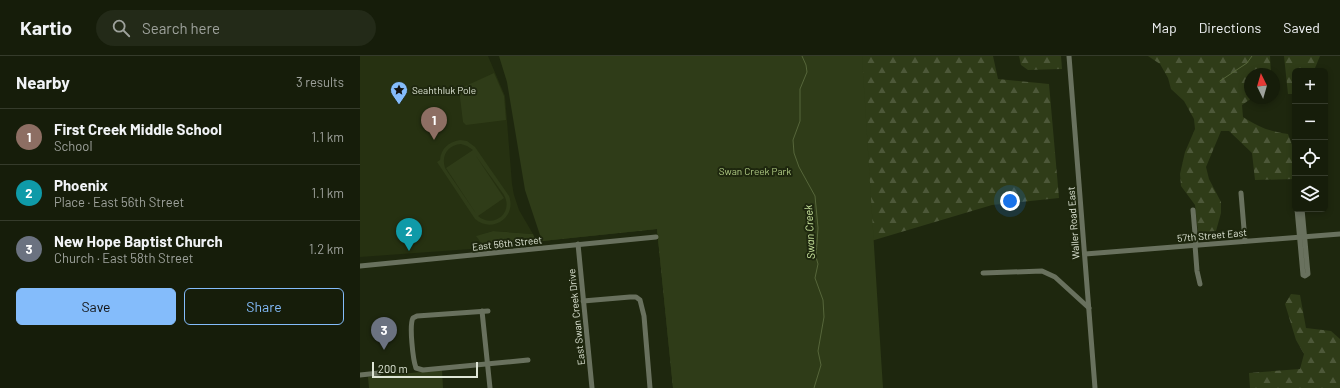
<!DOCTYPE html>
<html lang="en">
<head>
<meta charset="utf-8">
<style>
	body { margin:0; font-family:Barlow,sans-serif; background:#232a18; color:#f1f3f6 }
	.controls { position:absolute; right:12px; top:12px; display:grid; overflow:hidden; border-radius:6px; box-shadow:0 2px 6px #0003 }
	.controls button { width:36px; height:36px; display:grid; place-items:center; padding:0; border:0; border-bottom:1px solid #353b2b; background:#161d0a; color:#f1f3f6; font:20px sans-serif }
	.compass { position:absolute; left:884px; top:12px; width:36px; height:36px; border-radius:50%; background:#161d0a; box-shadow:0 2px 6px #0003; rotate:355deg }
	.scale { position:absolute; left:12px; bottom:10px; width:106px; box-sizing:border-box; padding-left:4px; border:2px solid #dee5d5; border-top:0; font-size:11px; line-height:14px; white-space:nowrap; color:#dee5d5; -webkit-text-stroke:3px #1e270e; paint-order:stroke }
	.you { position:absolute; left:650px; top:145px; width:14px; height:14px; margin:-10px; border:3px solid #fff; border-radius:50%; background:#1a73e8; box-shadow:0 0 0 6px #1a73e833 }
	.badge { display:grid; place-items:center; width:26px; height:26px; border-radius:50%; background:#84bcfb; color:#fff; font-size:13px; font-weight:700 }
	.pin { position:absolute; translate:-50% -33px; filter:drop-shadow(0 1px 2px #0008) }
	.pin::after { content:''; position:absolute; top:21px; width:14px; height:12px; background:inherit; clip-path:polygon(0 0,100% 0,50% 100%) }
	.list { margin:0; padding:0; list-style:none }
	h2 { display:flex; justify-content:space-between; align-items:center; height:52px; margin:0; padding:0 16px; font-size:17px }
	h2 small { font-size:13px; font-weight:400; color:#9ea29c }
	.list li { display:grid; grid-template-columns:26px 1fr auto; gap:12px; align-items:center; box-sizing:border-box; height:56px; padding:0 16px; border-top:1px solid #353b2b }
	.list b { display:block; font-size:15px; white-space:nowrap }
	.list p { margin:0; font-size:13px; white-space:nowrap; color:#9ea29c }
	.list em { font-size:13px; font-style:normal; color:#9ea29c }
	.actions { display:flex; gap:8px; padding:12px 16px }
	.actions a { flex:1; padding:9px 0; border:1px solid #84bcfb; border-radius:6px; text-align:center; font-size:14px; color:#84bcfb }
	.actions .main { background:#84bcfb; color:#111 }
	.icon { flex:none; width:22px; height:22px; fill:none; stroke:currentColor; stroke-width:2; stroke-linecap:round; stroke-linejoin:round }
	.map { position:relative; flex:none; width:980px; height:332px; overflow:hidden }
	header { display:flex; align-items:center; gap:24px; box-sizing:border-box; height:56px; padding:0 20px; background:#161d0a; border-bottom:1px solid #353b2b }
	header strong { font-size:19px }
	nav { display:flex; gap:22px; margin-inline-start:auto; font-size:14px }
	.search { width:280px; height:36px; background:#232a18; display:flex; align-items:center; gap:10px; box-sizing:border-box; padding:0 14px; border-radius:22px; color:#9ea29c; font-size:15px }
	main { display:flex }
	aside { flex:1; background:#161d0a }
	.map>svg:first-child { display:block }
	.built { fill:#263111 }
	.forest { fill:url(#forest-firs) }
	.green { fill:#2f3c18; fill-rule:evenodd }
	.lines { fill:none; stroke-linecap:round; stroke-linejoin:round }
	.stream { stroke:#56663a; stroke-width:1 }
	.minor { stroke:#69715e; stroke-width:5 }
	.labels { text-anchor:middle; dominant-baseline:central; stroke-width:4; stroke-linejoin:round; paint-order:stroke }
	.poi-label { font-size:10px; fill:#dee5d5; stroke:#1e270e; text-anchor:start }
	.park-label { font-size:10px; fill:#afca84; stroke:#1e270e }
	.street-label { font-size:10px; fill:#dee5d5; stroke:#1e270e }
	.water-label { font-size:11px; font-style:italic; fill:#ceeaa2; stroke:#1e270e }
</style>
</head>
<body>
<header>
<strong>Kartio</strong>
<div class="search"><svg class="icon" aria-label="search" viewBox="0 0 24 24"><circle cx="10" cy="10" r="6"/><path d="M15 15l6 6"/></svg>Search here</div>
<nav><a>Map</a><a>Directions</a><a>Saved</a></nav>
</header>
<main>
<aside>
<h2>Nearby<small>3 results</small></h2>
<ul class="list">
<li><span class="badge" style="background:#8d6e63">1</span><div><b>First Creek Middle School</b><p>School</p></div><em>1.1 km</em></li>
<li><span class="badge" style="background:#0f9aa8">2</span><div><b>Phoenix</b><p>Place · East 56th Street</p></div><em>1.1 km</em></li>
<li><span class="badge" style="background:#6b7280">3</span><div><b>New Hope Baptist Church</b><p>Church · East 58th Street</p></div><em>1.2 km</em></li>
</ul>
<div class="actions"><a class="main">Save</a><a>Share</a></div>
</aside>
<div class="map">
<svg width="980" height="332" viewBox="0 0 980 332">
	<defs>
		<pattern id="forest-firs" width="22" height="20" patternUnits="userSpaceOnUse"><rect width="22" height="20" fill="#2f3c18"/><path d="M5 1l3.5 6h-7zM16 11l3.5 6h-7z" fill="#4d5839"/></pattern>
	</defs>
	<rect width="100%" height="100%" fill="#1e270e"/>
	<path class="built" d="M 0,0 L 128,0 L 145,40 L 152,128 L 154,139 L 159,154 L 173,178 L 133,175 L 117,180 L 125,192 L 0,201 Z"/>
	<g class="forest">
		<path d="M 411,0 L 633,0 L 638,23 L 689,28 L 699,142 L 632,149 L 511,185 L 518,332 L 313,332 L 297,173 L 182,185 Z"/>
		<path d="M 659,0 L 701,0 L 702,13 L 668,14 L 661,9 Z"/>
		<path d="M 788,0 L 910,0 L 911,18 L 890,18 L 890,42 L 892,42 L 882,49 L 883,61 C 901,72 908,75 928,78 L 935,97 L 935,123 L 895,124 L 892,97 L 869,75 L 861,75 L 846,111 L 849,123 L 861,146 L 861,157 L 856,175 L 838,176 L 835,149 L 821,130 L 820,118 L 825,96 L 835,73 L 834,63 L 824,45 L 811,33 L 808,22 L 800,8 Z"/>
		<path d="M 924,0 L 960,0 L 955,12 L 958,15 L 935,15 L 935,38 L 928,38 Z"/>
		<path d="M 931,238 L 940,239 L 946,272 L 971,275 L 980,283 L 980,332 L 890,332 L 889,317 L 940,313 L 944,298 L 936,284 L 925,248 Z"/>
	</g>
	<g class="green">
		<path d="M 139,0 L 502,0 L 523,332 L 313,332 L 297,173 L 182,185 L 165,134 L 147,26 Z"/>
		<path d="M 134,17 L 144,40 L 146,64 L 106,69 L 103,66 L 99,33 Z"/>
		<path d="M 100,84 L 107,85 L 115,91 L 149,140 C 157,161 132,178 115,163 L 77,106 L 80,104 C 81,93 88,86 100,84 ZM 101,88 L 107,90 L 113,94 L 86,112 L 117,159 L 85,112 C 81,99 88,89 101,88 ZM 116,100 L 144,139 C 154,157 133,173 118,160 L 144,142 Z"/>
		<path d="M 133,175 L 173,178 L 177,187 L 125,192 L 116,180 Z"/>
		<path d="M 82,314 L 83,332 L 9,332 L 8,321 Z"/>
	</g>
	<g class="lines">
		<g class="stream">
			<path d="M 442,0 L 446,9 L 447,16 L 440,33 L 440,65 L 433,84 L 434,97 L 439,111 L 455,140 L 458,172 L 456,201 L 458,208 L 455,222 L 463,244 L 464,261 L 458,295 L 461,309 L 454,332"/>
			<path d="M 860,25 L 887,7 L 892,0"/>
		</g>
		<g class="minor">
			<path d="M 709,0 L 735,332"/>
			<path d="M 881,137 L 885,185"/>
			<path d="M 937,153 L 943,219 L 945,220 L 948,218 L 942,153"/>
			<path d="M 833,154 L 836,189"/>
			<path d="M 218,188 L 232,332"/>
			<path d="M 835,189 L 837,215 L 840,228"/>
			<path d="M 725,198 L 980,178"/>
			<path d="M 0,210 L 296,181"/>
			<path d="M 623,217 L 682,215 L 695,221 L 729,252"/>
			<path d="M 223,245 L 270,241 L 276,241 L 280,244 L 284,260 L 290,332"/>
			<path d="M 122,255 L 130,332"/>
			<path d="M 128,255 L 57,260 L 53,262 C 49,269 53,304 56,312 L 63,314 L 168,304"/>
			<path d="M 0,319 L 19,317"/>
		</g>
	</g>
	<defs>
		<symbol id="sight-pin" viewBox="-11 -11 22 30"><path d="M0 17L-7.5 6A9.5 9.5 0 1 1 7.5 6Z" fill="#84bcfb" stroke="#1e270e"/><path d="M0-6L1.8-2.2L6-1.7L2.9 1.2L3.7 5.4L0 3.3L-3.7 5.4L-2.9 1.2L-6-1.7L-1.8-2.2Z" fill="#111"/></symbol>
	</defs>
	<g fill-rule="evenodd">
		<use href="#sight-pin" x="29" y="24" width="20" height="27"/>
	</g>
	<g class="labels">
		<g class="poi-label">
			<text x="52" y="34">Seahthluk Pole</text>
		</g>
		<g class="park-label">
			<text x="395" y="115">Swan Creek Park</text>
		</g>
		<g class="street-label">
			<text transform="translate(713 167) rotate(-94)">Waller Road East</text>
			<text transform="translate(852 179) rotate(-5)">57th Street East</text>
			<text transform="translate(147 187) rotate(-6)">East 56th Street</text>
			<text transform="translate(216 261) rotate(-96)">East Swan Creek Drive</text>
		</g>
		<g class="water-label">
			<text transform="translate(449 176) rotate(-93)">Swan Creek</text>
		</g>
	</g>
</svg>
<div class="controls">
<button>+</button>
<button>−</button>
<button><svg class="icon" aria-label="locate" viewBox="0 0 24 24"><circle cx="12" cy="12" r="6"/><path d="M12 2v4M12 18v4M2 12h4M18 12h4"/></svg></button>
<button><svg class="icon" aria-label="layers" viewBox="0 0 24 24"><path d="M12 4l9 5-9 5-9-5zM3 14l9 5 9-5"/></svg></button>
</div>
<svg class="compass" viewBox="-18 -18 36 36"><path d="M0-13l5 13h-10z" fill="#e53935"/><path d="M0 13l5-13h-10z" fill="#9ea29c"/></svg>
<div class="scale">200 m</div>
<div class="you"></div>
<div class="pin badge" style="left:74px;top:84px;background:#8d6e63">1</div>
<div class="pin badge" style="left:49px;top:195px;background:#0f9aa8">2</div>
<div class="pin badge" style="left:24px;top:294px;background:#6b7280">3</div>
</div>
</main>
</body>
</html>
